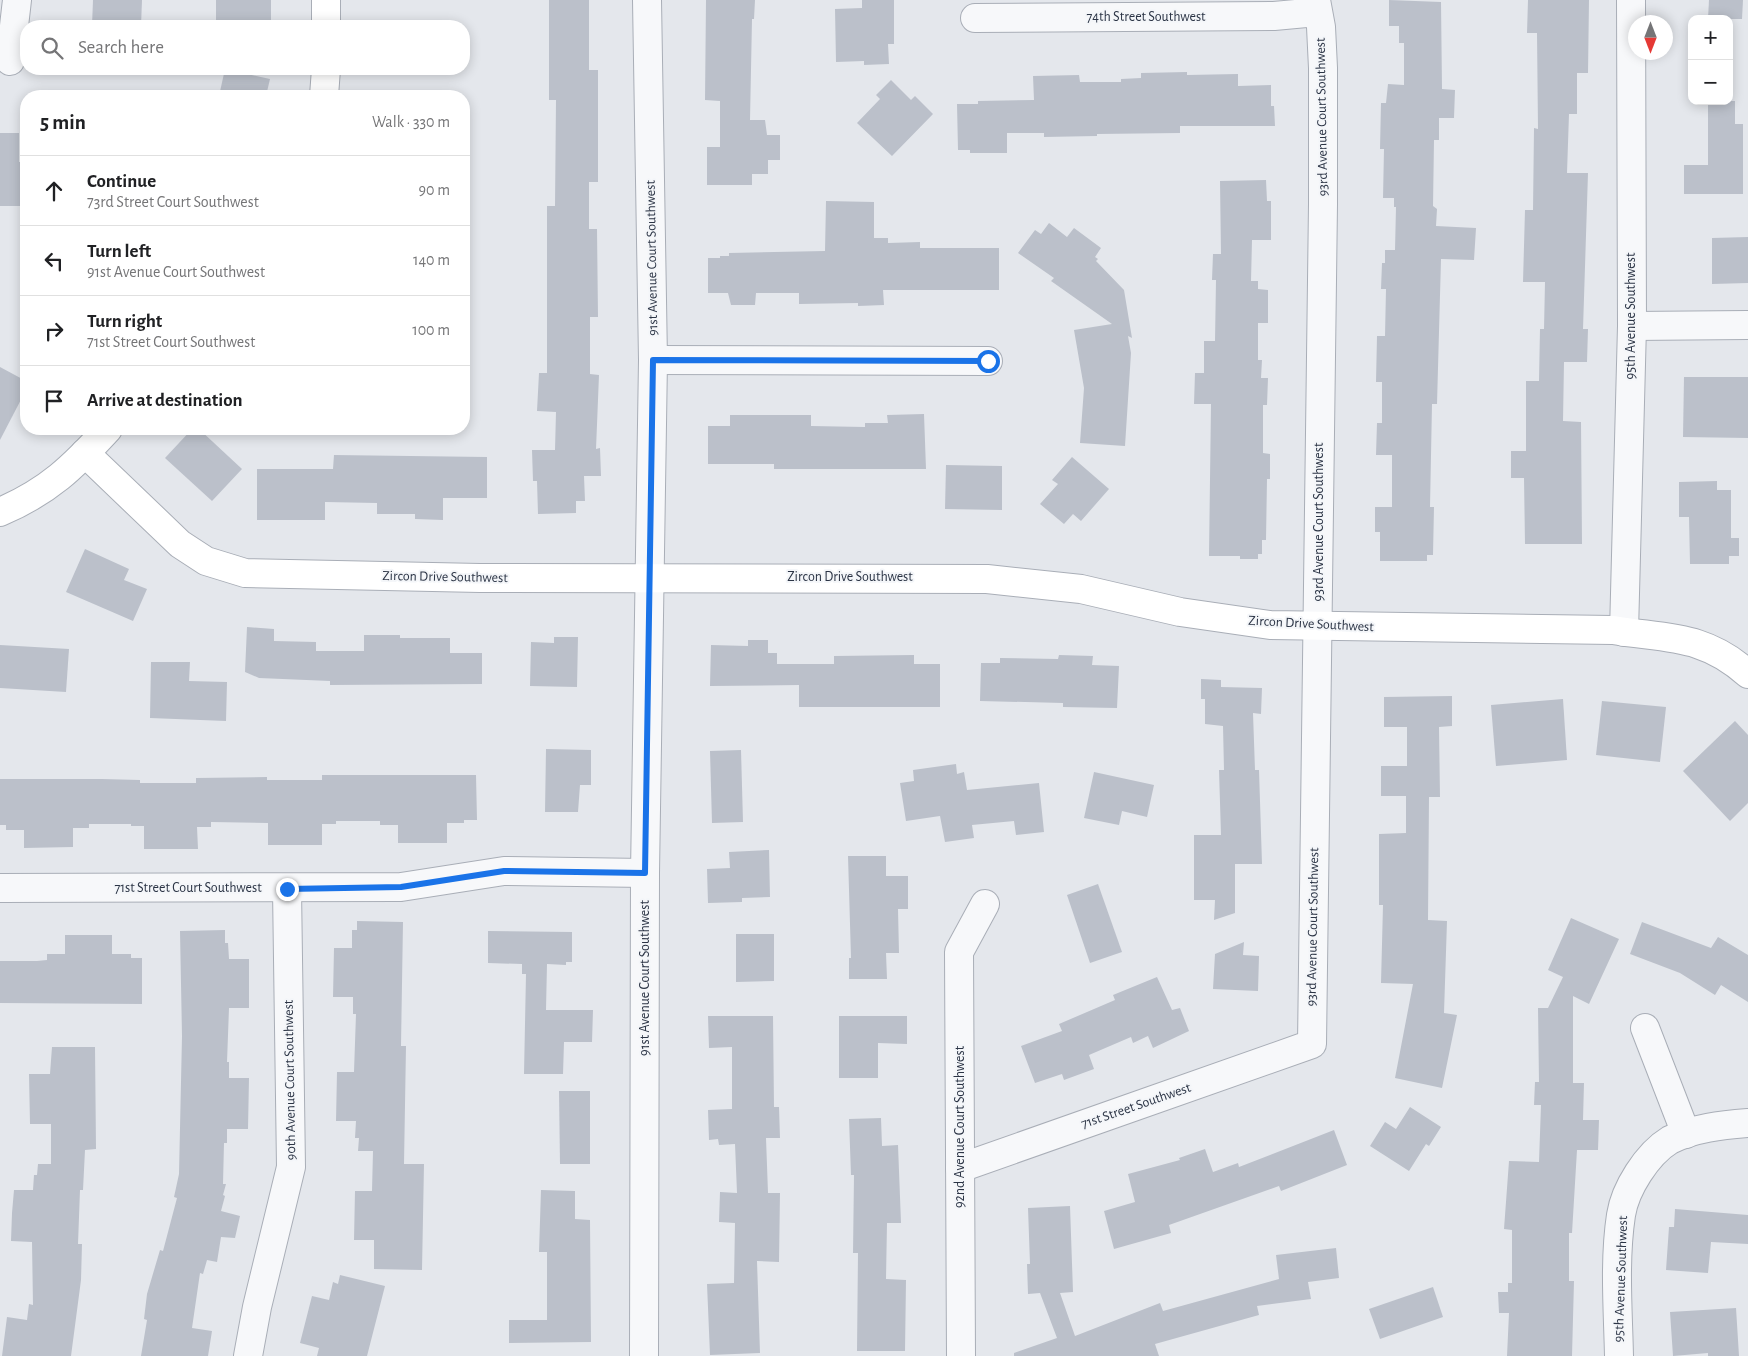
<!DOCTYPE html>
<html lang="en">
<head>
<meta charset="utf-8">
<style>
	body { margin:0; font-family:"Alegreya Sans",sans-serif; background:#f2f2f2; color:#202124 }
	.controls { position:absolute; right:15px; top:15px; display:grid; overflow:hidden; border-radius:10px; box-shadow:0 2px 12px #0003 }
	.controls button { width:45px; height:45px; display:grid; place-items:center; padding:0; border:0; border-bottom:1px solid #e0e0e0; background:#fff; color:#202124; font:25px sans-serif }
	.compass { position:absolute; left:1628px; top:15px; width:45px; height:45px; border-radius:50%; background:#fff; box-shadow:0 2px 12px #0003; rotate:180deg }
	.stop { position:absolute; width:15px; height:15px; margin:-11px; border:4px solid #1a73e8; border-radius:50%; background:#fff }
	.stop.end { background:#1a73e8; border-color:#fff; box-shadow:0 1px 5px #0008 }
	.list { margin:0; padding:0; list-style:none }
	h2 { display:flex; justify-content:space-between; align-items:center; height:65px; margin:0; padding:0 20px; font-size:21px }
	h2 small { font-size:16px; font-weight:400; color:#757577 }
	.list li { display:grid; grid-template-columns:32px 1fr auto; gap:15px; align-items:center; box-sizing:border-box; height:70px; padding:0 20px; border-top:1px solid #e0e0e0 }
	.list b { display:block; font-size:19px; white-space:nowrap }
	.list p { margin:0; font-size:16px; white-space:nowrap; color:#757577 }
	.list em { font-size:16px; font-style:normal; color:#757577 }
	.icon { flex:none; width:28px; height:28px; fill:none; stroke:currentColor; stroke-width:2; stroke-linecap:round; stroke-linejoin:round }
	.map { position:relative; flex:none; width:1748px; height:1356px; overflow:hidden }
	.search { position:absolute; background:#fff; box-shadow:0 2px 12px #0003; left:20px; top:20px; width:450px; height:55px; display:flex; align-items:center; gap:12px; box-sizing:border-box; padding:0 18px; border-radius:20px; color:#757577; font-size:19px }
	.panel { position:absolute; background:#fff; box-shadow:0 2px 12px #0003; left:20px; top:90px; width:450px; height:345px; border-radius:20px }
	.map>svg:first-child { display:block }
	.building { fill:#bbc0ca }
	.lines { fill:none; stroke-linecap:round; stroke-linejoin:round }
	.street-casing { stroke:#a9aeb7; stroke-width:30 }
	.secondary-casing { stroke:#a9aeb7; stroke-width:30 }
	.street { stroke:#f7f8fa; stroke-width:28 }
	.secondary { stroke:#fff; stroke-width:28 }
	.route { stroke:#1a73e8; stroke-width:6 }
	.labels { text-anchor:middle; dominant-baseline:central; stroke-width:4; stroke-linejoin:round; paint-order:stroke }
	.street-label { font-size:14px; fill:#2b3445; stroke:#f4f6f9 }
</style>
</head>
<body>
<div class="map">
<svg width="1748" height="1356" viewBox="0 0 1748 1356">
	<rect width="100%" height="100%" fill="#e4e7ec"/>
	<g class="building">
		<path d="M 93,0 L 142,0 L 141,26 L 92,26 Z"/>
		<rect x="216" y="0" width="55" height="26"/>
		<path d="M 549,0 L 589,0 L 589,70 L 598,70 L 598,182 L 589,182 L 589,229 L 597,229 L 598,317 L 590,317 L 590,374 L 599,375 L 596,449 L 600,448 L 601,476 L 584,476 L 585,501 L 576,501 L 576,513 L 538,514 L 537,481 L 533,481 L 532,450 L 555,450 L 556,412 L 537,411 L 539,373 L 547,373 L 547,206 L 555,206 L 556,100 L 549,100 Z"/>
		<path d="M 706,0 L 755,0 L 754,19 L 752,19 L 750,120 L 765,120 L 767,135 L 780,135 L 780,160 L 768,160 L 768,174 L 752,174 L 752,185 L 707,185 L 707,147 L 720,147 L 720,101 L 705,100 Z"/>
		<path d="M 862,0 L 894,0 L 894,44 L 888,44 L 889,64 L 864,65 L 864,61 L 836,62 L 835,9 L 862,8 Z"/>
		<path d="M 1389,0 L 1441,2 L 1442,89 L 1455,90 L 1454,118 L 1439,118 L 1439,140 L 1434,140 L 1433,206 L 1437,209 L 1436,226 L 1476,228 L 1474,260 L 1441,259 L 1437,404 L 1432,404 L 1430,507 L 1434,507 L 1433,555 L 1427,555 L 1427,561 L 1380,561 L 1380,532 L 1375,532 L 1375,507 L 1392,507 L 1392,455 L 1376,455 L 1377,423 L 1382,423 L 1382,382 L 1376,382 L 1377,336 L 1385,336 L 1386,289 L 1381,289 L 1382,263 L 1385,263 L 1385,250 L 1395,250 L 1396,207 L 1394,207 L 1394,198 L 1383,198 L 1384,149 L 1380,149 L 1381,103 L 1386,103 L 1388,84 L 1404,85 L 1404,43 L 1399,43 L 1399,26 L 1389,26 Z"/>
		<path d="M 1528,0 L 1589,0 L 1588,73 L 1577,73 L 1577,114 L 1569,114 L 1567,173 L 1588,173 L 1583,329 L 1588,329 L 1587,362 L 1564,362 L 1563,421 L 1581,422 L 1582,544 L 1525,544 L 1524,478 L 1511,478 L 1511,451 L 1526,451 L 1526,381 L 1539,381 L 1540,329 L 1544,329 L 1545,282 L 1523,282 L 1525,210 L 1533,210 L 1534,128 L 1538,129 L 1537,33 L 1527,33 Z"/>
		<path d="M 1709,0 L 1743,0 L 1742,19 L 1708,19 Z"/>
		<path d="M 225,69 L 270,79 L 266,96 L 219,96 Z"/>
		<path d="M 1187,72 L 1187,75 L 1238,74 L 1238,86 L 1271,85 L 1271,106 L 1274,106 L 1275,126 L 1180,126 L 1180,133 L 1097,134 L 1097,136 L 1044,137 L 1044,133 L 1007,133 L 1007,153 L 970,153 L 970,150 L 958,150 L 957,104 L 978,104 L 978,101 L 1034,100 L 1033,76 L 1079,75 L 1080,82 L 1121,82 L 1121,79 L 1141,78 L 1141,73 Z"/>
		<path d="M 891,80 L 911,100 L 915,96 L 933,114 L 892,156 L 857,123 L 880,99 L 876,95 Z"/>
		<path d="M 1708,101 L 1735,101 L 1735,124 L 1743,124 L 1743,194 L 1684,194 L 1684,165 L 1708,165 Z"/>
		<path d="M 0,133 L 19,133 L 19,162 L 26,162 L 26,206 L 0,206 Z"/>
		<path d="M 1266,180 L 1267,201 L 1271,201 L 1271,240 L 1252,240 L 1251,281 L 1258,281 L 1258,289 L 1268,290 L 1268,323 L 1258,323 L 1258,360 L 1262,360 L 1261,378 L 1268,378 L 1267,405 L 1263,405 L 1263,453 L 1270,454 L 1270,479 L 1267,479 L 1266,540 L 1262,540 L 1262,554 L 1258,554 L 1258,559 L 1240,559 L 1240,556 L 1209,556 L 1211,404 L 1194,404 L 1195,373 L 1204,373 L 1204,341 L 1215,341 L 1216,280 L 1212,280 L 1213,254 L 1221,254 L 1220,181 Z"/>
		<path d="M 826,201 L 874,202 L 874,238 L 888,238 L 888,243 L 920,242 L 920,248 L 999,248 L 999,290 L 883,290 L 884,305 L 858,306 L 858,303 L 799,304 L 799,293 L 756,293 L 755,305 L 731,305 L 728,293 L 708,293 L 708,258 L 720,258 L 720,256 L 729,256 L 729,253 L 825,251 Z"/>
		<path d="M 1049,223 L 1067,237 L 1074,228 L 1101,248 L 1095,257 L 1098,259 L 1096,261 L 1124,290 L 1132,338 L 1128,336 L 1131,353 L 1125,446 L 1080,443 L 1084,388 L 1074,330 L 1112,324 L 1051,281 L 1054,278 L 1018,253 L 1035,230 L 1041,234 Z"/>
		<path d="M 1748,237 L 1748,283 L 1712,284 L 1712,238 Z"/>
		<path d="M 0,367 L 26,381 L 26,390 L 0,440 Z"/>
		<path d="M 1684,377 L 1748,377 L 1748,438 L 1683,437 Z"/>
		<path d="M 924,414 L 926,469 L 774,469 L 774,464 L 708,464 L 708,426 L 730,426 L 730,415 L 811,415 L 811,426 L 865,427 L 865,423 L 888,423 L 887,415 Z"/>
		<path d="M 192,429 L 199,429 L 242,469 L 212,501 L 165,458 Z"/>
		<path d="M 334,455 L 487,457 L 487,498 L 443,498 L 443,520 L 415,519 L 415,514 L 377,514 L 377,503 L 325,502 L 325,520 L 257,520 L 257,469 L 333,469 Z"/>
		<path d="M 1072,457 L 1109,489 L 1081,521 L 1073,514 L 1064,524 L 1040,504 L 1058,484 L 1052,480 Z"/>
		<path d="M 946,465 L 1002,466 L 1002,510 L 945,509 Z"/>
		<path d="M 1717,481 L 1717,490 L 1731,490 L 1731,538 L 1739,538 L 1739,556 L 1729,556 L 1729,564 L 1690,564 L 1689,517 L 1679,517 L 1679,482 Z"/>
		<path d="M 85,549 L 129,569 L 124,580 L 147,589 L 133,621 L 66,592 Z"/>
		<path d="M 247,627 L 274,629 L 274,641 L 316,642 L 316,651 L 364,651 L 364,635 L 400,635 L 400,638 L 450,638 L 450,653 L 482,653 L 482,684 L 330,685 L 330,681 L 259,678 L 245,672 Z"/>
		<path d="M 554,637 L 578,637 L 577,687 L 530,686 L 531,642 L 554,643 Z"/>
		<path d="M 748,640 L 768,640 L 768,653 L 777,653 L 777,664 L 834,664 L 834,656 L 914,655 L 914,664 L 940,664 L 940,707 L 799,707 L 799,685 L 710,686 L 711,645 L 748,646 Z"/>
		<path d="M 0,645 L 69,649 L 66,692 L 0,688 Z"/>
		<path d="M 1059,655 L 1093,656 L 1092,665 L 1119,666 L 1117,708 L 1063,707 L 1063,703 L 980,701 L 981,663 L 1000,663 L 1000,658 L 1058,659 Z"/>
		<path d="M 151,662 L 190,662 L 189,681 L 227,682 L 226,721 L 150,718 Z"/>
		<path d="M 1201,679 L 1221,680 L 1221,687 L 1262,688 L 1261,714 L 1253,713 L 1255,770 L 1259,770 L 1262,864 L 1235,864 L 1235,913 L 1214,920 L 1215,900 L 1194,900 L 1194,835 L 1221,835 L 1219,770 L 1224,770 L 1223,726 L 1205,724 L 1205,699 L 1201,699 Z"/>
		<path d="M 1452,696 L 1452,726 L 1439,727 L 1440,797 L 1429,797 L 1428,920 L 1447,921 L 1444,1013 L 1457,1015 L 1442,1088 L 1395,1078 L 1413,984 L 1381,983 L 1383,905 L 1379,905 L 1379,834 L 1406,833 L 1406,796 L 1381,796 L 1381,766 L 1407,766 L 1407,727 L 1384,727 L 1384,697 Z"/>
		<path d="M 1563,699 L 1567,760 L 1496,766 L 1491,705 Z"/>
		<path d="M 1602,701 L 1666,707 L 1660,762 L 1596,755 Z"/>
		<path d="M 1735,721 L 1748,735 L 1748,803 L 1730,821 L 1683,771 Z"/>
		<path d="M 546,749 L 591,750 L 591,785 L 580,785 L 578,812 L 545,812 Z"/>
		<path d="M 741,750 L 743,822 L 712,823 L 710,751 Z"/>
		<path d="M 956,764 L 957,774 L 964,772 L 967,790 L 1039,783 L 1044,832 L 1016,835 L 1014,821 L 972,825 L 974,838 L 945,842 L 940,816 L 906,821 L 900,783 L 914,781 L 913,770 Z"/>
		<path d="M 1094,772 L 1154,785 L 1147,817 L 1122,811 L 1119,825 L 1084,818 Z"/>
		<path d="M 322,775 L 476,775 L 477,820 L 464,820 L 464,823 L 447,823 L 447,843 L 398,843 L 398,825 L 380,825 L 380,821 L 336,821 L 336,824 L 322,824 L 322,845 L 268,845 L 268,823 L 211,822 L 211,827 L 197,827 L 198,849 L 144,849 L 144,826 L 131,826 L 131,824 L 89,824 L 89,828 L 73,828 L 73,847 L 24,848 L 24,830 L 6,830 L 6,825 L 0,825 L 0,779 L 102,779 L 140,780 L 140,783 L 196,783 L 196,778 L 267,777 L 267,780 L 322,780 Z"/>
		<path d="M 769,850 L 770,897 L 742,898 L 742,902 L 708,903 L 707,869 L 730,868 L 729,852 Z"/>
		<path d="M 848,856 L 886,856 L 886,876 L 908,876 L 908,909 L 898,909 L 899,953 L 886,953 L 887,979 L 849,979 L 849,958 L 851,958 Z"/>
		<path d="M 1098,884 L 1122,952 L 1090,963 L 1067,895 Z"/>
		<path d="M 1571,918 L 1619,939 L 1589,1004 L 1573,996 L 1573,1083 L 1584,1083 L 1583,1120 L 1599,1120 L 1598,1150 L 1577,1150 L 1572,1233 L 1569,1233 L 1569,1281 L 1574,1281 L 1572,1356 L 1507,1356 L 1509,1313 L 1499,1313 L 1498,1292 L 1508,1292 L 1508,1283 L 1512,1283 L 1512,1230 L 1504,1229 L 1509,1161 L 1539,1162 L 1541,1105 L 1534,1105 L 1535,1082 L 1539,1082 L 1538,1008 L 1548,1008 L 1563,977 L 1548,970 Z"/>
		<path d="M 357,921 L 403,922 L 401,1046 L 406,1046 L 404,1164 L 424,1164 L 422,1270 L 374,1269 L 374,1240 L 354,1240 L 355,1191 L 372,1191 L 373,1151 L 358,1151 L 359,1138 L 355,1138 L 356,1121 L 336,1121 L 337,1072 L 354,1072 L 356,1014 L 353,1014 L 353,997 L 333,997 L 334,948 L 352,948 L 352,930 L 357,930 Z"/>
		<path d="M 1642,922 L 1711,948 L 1718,937 L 1748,955 L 1748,1002 L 1721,985 L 1715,995 L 1680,973 L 1630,954 Z"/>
		<path d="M 225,930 L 225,943 L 228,943 L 229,959 L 249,959 L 249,1008 L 229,1008 L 227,1062 L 229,1062 L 229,1078 L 249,1078 L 248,1129 L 227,1129 L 227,1143 L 224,1143 L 223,1184 L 226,1184 L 223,1195 L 225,1196 L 221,1211 L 240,1216 L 235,1238 L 221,1237 L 217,1262 L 207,1260 L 203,1274 L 200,1273 L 192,1328 L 212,1331 L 208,1356 L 141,1356 L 147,1320 L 144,1319 L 147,1294 L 160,1250 L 163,1251 L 177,1198 L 174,1197 L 179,1174 L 182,1036 L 180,931 Z"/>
		<path d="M 488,931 L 572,932 L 572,962 L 566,962 L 566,965 L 547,964 L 546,1010 L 593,1010 L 592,1042 L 564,1042 L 563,1074 L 524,1074 L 526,974 L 522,974 L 522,964 L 488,963 Z"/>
		<path d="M 736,934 L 774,934 L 774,981 L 736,982 Z"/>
		<path d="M 65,935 L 112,935 L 112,954 L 131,954 L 131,958 L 142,958 L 142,1004 L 0,1003 L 0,961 L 37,961 L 47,960 L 47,954 L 65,954 Z"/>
		<path d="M 1244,942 L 1243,955 L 1259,956 L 1258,991 L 1213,989 L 1215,954 Z"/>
		<path d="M 1157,977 L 1172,1010 L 1180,1008 L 1189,1031 L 1153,1048 L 1148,1036 L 1133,1043 L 1131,1037 L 1089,1055 L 1094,1069 L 1064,1080 L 1062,1074 L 1035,1083 L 1021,1046 L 1062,1031 L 1059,1024 L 1115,1000 L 1113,995 Z"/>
		<path d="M 708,1016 L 773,1016 L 774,1107 L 779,1107 L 780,1138 L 766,1138 L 768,1193 L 780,1193 L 779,1262 L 757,1261 L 760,1353 L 710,1355 L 707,1284 L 734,1283 L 735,1223 L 719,1222 L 720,1192 L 737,1193 L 735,1144 L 719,1145 L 718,1139 L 709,1140 L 708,1110 L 732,1109 L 732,1047 L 709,1048 Z"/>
		<path d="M 839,1016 L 907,1016 L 907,1044 L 878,1043 L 878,1078 L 839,1078 Z"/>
		<path d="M 52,1047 L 95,1047 L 96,1149 L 85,1150 L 83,1190 L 80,1190 L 78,1244 L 82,1244 L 81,1280 L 71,1356 L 2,1356 L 7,1317 L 27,1320 L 29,1304 L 33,1305 L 32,1242 L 11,1241 L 12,1213 L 14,1190 L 33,1190 L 34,1175 L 37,1175 L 38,1164 L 51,1164 L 51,1124 L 30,1124 L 29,1074 L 50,1074 Z"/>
		<path d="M 559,1091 L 590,1091 L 590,1164 L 560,1164 Z"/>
		<path d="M 1410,1107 L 1441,1127 L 1429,1146 L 1426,1144 L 1409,1171 L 1370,1146 L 1385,1122 L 1396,1129 Z"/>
		<path d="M 881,1118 L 882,1146 L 898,1145 L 901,1223 L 887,1223 L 886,1279 L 906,1280 L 905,1351 L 857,1351 L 858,1253 L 853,1253 L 854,1175 L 851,1175 L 849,1119 Z"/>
		<path d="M 1334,1130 L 1347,1165 L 1281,1191 L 1279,1186 L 1169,1225 L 1171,1233 L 1114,1249 L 1104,1211 L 1135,1202 L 1128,1174 L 1180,1160 L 1179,1158 L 1205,1149 L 1213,1172 L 1238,1163 L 1239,1167 Z"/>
		<path d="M 541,1190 L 575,1191 L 575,1219 L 590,1220 L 591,1342 L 509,1343 L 509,1320 L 547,1320 L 547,1252 L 539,1252 Z"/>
		<path d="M 1070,1206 L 1073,1292 L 1060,1293 L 1075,1336 L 1160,1303 L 1163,1311 L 1279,1279 L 1276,1255 L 1336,1248 L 1339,1278 L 1308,1282 L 1311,1299 L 1257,1306 L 1259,1315 L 1155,1344 L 1159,1356 L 1014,1356 L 1014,1353 L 1057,1338 L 1040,1293 L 1028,1294 L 1027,1264 L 1030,1264 L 1028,1208 Z"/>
		<path d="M 1675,1209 L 1748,1215 L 1748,1244 L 1711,1242 L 1708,1273 L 1666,1270 L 1669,1227 L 1674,1227 Z"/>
		<path d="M 340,1275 L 385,1286 L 367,1356 L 317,1356 L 319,1348 L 300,1343 L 312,1296 L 329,1300 L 333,1282 L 338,1284 Z"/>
		<path d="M 1433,1287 L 1443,1317 L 1380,1339 L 1369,1309 Z"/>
		<path d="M 1736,1308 L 1739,1356 L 1708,1356 L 1708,1353 L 1673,1356 L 1670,1312 Z"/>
	</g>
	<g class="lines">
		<defs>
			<g id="street">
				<path d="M 975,18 L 1274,16 L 1317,12"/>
				<path d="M 10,61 L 17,0"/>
				<path d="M 1632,326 L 1748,325"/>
				<path d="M 653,360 L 988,361"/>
				<path d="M 1624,632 L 1632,326 L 1631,0"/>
				<path d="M 0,888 L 401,887 L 504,871 L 645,873"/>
				<path d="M 1645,1028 L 1686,1134"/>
				<path d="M 960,1168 L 1312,1044 L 1323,204 L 1323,68 L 1321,27 L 1316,0"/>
				<path d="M 248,1356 L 257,1307 L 291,1167 L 287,889"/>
				<path d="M 644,1356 L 645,873 L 653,360 L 647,0"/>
				<path d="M 961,1356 L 959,952 L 985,904"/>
				<path d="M 1619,1356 C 1618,1310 1614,1261 1621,1215 C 1625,1189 1647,1154 1670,1140 C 1694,1128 1722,1125 1748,1123"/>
			</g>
			<g id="secondary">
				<path d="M 326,26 L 326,0"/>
				<path d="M 324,96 L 326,69"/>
				<path d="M 85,453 L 180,544 L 206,561 L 245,573 L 480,578 L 987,579 L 1081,589 L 1180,612 L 1270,625 L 1613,630 C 1666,639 1704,634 1748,674"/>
				<path d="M 0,512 C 49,491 73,467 108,429"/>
			</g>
		</defs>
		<use href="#street" class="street-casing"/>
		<use href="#secondary" class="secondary-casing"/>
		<use href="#street" class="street"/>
		<use href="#secondary" class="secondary"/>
	</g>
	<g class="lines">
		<path class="route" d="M 287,889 L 401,887 L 504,871 L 645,873 L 653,360 L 988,361"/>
	</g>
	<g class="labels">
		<g class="street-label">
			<text x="1146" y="17">74th Street Southwest</text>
			<text transform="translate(1322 117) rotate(-91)">93rd Avenue Court Southwest</text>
			<text transform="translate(652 258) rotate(-91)">91st Avenue Court Southwest</text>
			<text transform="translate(1631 316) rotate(-90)">95th Avenue Southwest</text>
			<text transform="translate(1319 522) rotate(-90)">93rd Avenue Court Southwest</text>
			<text transform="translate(445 577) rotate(1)">Zircon Drive Southwest</text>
			<text x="850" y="577">Zircon Drive Southwest</text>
			<text transform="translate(1311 624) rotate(3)">Zircon Drive Southwest</text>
			<text x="188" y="888">71st Street Court Southwest</text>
			<text transform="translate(1313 927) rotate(-89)">93rd Avenue Court Southwest</text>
			<text transform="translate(645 978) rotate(-90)">91st Avenue Court Southwest</text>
			<text transform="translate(290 1080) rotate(-91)">90th Avenue Court Southwest</text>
			<text transform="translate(1136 1106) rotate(-19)">71st Street Southwest</text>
			<text transform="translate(960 1127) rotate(-90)">92nd Avenue Court Southwest</text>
			<text transform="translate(1621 1279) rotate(-88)">95th Avenue Southwest</text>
		</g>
	</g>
</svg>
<div class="controls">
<button>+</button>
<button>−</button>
</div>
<svg class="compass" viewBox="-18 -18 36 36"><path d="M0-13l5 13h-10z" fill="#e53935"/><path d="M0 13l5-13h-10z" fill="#757577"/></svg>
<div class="stop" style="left:988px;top:361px"></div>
<div class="stop end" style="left:287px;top:889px"></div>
<div class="search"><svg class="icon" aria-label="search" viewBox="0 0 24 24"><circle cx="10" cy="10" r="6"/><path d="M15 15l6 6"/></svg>Search here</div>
<section class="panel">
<h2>5 min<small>Walk · 330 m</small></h2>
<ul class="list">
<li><svg class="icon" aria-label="ahead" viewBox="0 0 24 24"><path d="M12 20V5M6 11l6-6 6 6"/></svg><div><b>Continue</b><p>73rd Street Court Southwest</p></div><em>90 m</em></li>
<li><svg class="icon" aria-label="left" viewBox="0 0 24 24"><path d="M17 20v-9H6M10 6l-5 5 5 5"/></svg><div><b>Turn left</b><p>91st Avenue Court Southwest</p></div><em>140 m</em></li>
<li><svg class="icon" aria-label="right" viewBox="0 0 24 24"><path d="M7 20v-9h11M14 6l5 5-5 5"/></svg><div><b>Turn right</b><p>71st Street Court Southwest</p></div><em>100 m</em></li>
<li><svg class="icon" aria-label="arrive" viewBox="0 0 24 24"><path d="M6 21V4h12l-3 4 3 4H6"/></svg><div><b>Arrive at destination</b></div></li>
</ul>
</section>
</div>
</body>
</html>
